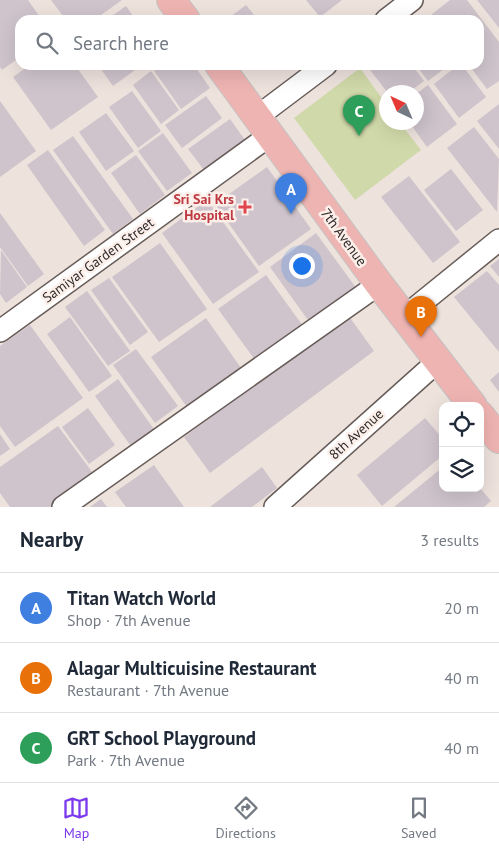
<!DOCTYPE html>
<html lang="en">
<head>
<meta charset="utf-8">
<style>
	body { margin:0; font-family:"PT Sans",sans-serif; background:#f2f2f3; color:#1f2937 }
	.controls { position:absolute; right:15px; bottom:15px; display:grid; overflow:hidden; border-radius:10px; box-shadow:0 5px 20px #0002 }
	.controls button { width:45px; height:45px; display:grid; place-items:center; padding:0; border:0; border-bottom:1px solid #e0e1e3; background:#fff; color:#1f2937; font:25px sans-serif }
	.compass { position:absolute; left:379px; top:85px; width:45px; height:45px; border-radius:50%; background:#fff; box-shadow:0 5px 20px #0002; rotate:316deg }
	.you { position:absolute; left:301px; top:265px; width:18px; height:18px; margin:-12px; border:4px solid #fff; border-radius:50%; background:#1a73e8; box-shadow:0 0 0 8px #1a73e833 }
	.badge { display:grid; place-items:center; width:32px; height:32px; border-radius:50%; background:#7c3aed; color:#fff; font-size:16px; font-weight:700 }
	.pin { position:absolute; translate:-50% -41px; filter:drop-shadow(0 1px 2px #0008) }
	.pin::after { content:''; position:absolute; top:26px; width:18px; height:15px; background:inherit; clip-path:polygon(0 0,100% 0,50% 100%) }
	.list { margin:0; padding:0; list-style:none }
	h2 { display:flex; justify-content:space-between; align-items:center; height:65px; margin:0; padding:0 20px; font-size:21px }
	h2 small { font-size:16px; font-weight:400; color:#747a83 }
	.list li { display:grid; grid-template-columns:32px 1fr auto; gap:15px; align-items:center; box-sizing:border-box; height:70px; padding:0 20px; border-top:1px solid #e0e1e3 }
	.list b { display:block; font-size:19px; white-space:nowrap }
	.list p { margin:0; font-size:16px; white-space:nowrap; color:#747a83 }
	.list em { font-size:16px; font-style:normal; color:#747a83 }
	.icon { flex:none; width:28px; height:28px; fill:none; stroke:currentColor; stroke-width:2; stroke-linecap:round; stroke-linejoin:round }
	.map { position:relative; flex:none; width:499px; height:507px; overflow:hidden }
	.search { position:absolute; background:#fff; box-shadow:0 5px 20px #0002; left:15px; right:15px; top:15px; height:55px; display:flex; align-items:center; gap:12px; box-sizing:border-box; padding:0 18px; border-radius:15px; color:#747a83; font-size:19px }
	.sheet { height:275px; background:#fff }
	nav { display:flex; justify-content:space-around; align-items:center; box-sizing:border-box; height:70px; border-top:1px solid #e0e1e3; background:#fff; font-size:14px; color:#747a83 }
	nav a { display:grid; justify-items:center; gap:2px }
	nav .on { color:#7c3aed }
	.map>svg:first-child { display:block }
	.green { fill:#d0d9a9 }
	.building { fill:#cfc4cc }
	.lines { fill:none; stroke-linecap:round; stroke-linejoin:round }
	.minor-casing { stroke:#675c58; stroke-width:24 }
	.major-casing { stroke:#c4c3c3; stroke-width:30 }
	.minor { stroke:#fff; stroke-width:21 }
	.major { stroke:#eeb4b2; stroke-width:28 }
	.health-dot { fill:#e0444e; stroke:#fcefea; stroke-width:2 }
	.labels { text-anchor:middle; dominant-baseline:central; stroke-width:5; stroke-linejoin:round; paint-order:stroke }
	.health-label { font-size:14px; font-weight:bold; fill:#be3a42; stroke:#fcefea; text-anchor:end }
	.street-label { font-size:14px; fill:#2e2a28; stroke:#fcefea }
</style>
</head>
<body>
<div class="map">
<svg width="499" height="507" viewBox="0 0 499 507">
	<rect width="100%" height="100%" fill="#eee2dd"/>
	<path class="green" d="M 360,68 L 386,104 L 386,122 L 400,123 L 421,150 L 355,200 L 294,118 Z"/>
	<g class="building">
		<path d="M 0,0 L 28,0 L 42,20 L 20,20 L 20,57 L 2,70 L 0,67 Z"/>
		<path d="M 51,0 L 122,0 L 94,20 L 66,20 Z"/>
		<path d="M 306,0 L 342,0 L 320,17 Z"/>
		<path d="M 450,0 L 467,0 L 499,42 L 499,81 L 487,89 L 469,65 L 479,65 L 479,20 L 435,20 L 431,15 Z"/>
		<path d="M 477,0 L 499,0 L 499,28 Z"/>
		<path d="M 246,5 L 258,20 L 226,20 Z"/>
		<path d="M 126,6 L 136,20 L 106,20 Z"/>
		<path d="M 30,65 L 75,65 L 98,97 L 51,130 L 13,77 Z"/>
		<path d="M 98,65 L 142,65 L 113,86 Z"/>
		<path d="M 150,65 L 194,65 L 210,88 L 181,109 Z"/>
		<path d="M 369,65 L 412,65 L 424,81 L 409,92 L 387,92 L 368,67 Z"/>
		<path d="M 416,65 L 449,65 L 428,81 Z"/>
		<path d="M 458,65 L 462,65 L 486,97 L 459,118 L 434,84 Z"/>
		<path d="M 151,71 L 179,110 L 161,124 L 133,85 Z"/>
		<path d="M 428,85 L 457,124 L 427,147 L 409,122 L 416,122 L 416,94 Z"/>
		<path d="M 132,91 L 161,131 L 138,148 L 109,107 Z"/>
		<path d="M 206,96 L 222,118 L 182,148 L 165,125 Z"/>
		<path d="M 0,101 L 36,151 L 0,177 Z"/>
		<path d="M 499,104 L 499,149 L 477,121 Z"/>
		<path d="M 106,113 L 134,151 L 106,171 L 79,132 Z"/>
		<path d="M 230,119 L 245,140 L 204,170 L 188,149 Z"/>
		<path d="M 474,127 L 499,159 L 497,212 L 447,148 Z"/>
		<path d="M 163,133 L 192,173 L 167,191 L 138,151 Z"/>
		<path d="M 73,136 L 133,219 L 113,234 L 53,150 Z"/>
		<path d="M 48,150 L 105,230 L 84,246 L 27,165 Z"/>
		<path d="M 136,155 L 165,195 L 140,214 L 111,173 Z"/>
		<path d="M 267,167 L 311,229 L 259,266 L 215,204 Z"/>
		<path d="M 451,169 L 483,210 L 456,231 L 424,190 Z"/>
		<path d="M 409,176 L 460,242 L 433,263 L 381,197 Z"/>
		<path d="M 207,200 L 259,272 L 213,304 L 162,233 Z"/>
		<path d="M 0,213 L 44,274 L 28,286 L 0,247 Z"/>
		<path d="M 316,233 L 357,289 L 310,323 L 270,267 Z"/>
		<path d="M 160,243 L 207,309 L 159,342 L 112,277 Z"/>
		<path d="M 1,250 L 27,287 L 6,303 L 0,294 Z"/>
		<path d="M 499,259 L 499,277 L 490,266 Z"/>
		<path d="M 487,271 L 499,285 L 499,352 L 454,297 Z"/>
		<path d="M 266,275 L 303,326 L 255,360 L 218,309 Z"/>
		<path d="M 109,278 L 148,332 L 130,345 L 91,290 Z"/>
		<path d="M 87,291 L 130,351 L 108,366 L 65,307 Z"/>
		<path d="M 348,315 L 374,351 L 210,473 L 184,437 Z"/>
		<path d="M 70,317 L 112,376 L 89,392 L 47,334 Z"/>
		<path d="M 206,318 L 241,368 L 187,407 L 151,357 Z"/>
		<path d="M 30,325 L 83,398 L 15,447 L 0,426 L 0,346 Z"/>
		<path d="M 136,349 L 178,406 L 155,423 L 113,365 Z"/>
		<path d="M 499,372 L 499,392 L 490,380 Z"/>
		<path d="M 118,379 L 156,432 L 133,449 L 95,396 Z"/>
		<path d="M 88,408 L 115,445 L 89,464 L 62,427 Z"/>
		<path d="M 425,418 L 443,439 L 443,455 L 382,506 L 357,475 Z"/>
		<path d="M 58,426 L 95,476 L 52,507 L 10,507 L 0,493 L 0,467 Z"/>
		<path d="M 0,434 L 10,449 L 0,456 Z"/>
		<path d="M 154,465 L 184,507 L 126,507 L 115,492 Z"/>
		<path d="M 262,467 L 277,488 L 252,507 L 210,507 Z"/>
		<path d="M 443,467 L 443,488 L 480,488 L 491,501 L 484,507 L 394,507 Z"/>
		<path d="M 101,499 L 107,507 L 90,507 Z"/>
	</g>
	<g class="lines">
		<defs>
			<g id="minor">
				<path d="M 386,20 L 412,0"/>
				<path d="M 257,117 L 326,65"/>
				<path d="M 404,317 L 499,240"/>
				<path d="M 0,331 L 269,136"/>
				<path d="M 63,507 L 379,284"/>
				<path d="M 275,507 L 438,361"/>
			</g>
			<g id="major">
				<path d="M 171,0 L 186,20"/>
				<path d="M 219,65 L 379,284 L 473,406"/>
				<path d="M 480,415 L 499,439"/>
			</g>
		</defs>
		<use href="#minor" class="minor-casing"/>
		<use href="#major" class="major-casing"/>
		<use href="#minor" class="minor"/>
		<use href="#major" class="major"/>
	</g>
	<path class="health-dot" d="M242.5 199.5h5v5h5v5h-5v5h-5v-5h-5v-5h5z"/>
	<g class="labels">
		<g class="health-label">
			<text x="234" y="199">Sri Sai Krs<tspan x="234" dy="16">Hospital</tspan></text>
		</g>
		<g class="street-label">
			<text transform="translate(344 237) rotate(54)">7th Avenue</text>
			<text transform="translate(98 260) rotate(-36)">Samiyar Garden Street</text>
			<text transform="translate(356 434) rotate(-42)">8th Avenue</text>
		</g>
	</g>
</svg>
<div class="controls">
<button><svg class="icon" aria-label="locate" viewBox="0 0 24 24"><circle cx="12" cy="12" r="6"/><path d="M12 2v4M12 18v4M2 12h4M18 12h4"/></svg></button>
<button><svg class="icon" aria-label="layers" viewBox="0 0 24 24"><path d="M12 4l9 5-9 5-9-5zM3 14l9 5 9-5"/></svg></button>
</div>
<svg class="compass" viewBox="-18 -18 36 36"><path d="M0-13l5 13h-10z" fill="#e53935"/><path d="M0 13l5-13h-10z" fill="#747a83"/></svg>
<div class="you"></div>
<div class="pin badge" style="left:291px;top:214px;background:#3f7fe0">A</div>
<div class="pin badge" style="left:421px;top:337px;background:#e8710a">B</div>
<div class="pin badge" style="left:359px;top:136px;background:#2e9e5b">C</div>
<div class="search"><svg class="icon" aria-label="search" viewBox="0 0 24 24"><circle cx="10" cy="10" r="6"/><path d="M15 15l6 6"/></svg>Search here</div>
</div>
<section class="sheet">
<h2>Nearby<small>3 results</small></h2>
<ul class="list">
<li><span class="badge" style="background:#3f7fe0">A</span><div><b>Titan Watch World</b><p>Shop · 7th Avenue</p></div><em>20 m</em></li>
<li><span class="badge" style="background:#e8710a">B</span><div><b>Alagar Multicuisine Restaurant</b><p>Restaurant · 7th Avenue</p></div><em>40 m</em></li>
<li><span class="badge" style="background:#2e9e5b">C</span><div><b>GRT School Playground</b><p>Park · 7th Avenue</p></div><em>40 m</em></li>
</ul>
</section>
<nav>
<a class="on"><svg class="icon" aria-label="map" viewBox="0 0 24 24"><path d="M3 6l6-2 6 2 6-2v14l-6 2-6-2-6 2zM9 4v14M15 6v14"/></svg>Map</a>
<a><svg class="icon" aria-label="directions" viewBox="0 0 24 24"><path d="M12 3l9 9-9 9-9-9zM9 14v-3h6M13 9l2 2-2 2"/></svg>Directions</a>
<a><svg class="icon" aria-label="saved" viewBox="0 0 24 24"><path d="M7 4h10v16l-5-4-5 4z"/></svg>Saved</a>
</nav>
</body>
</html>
